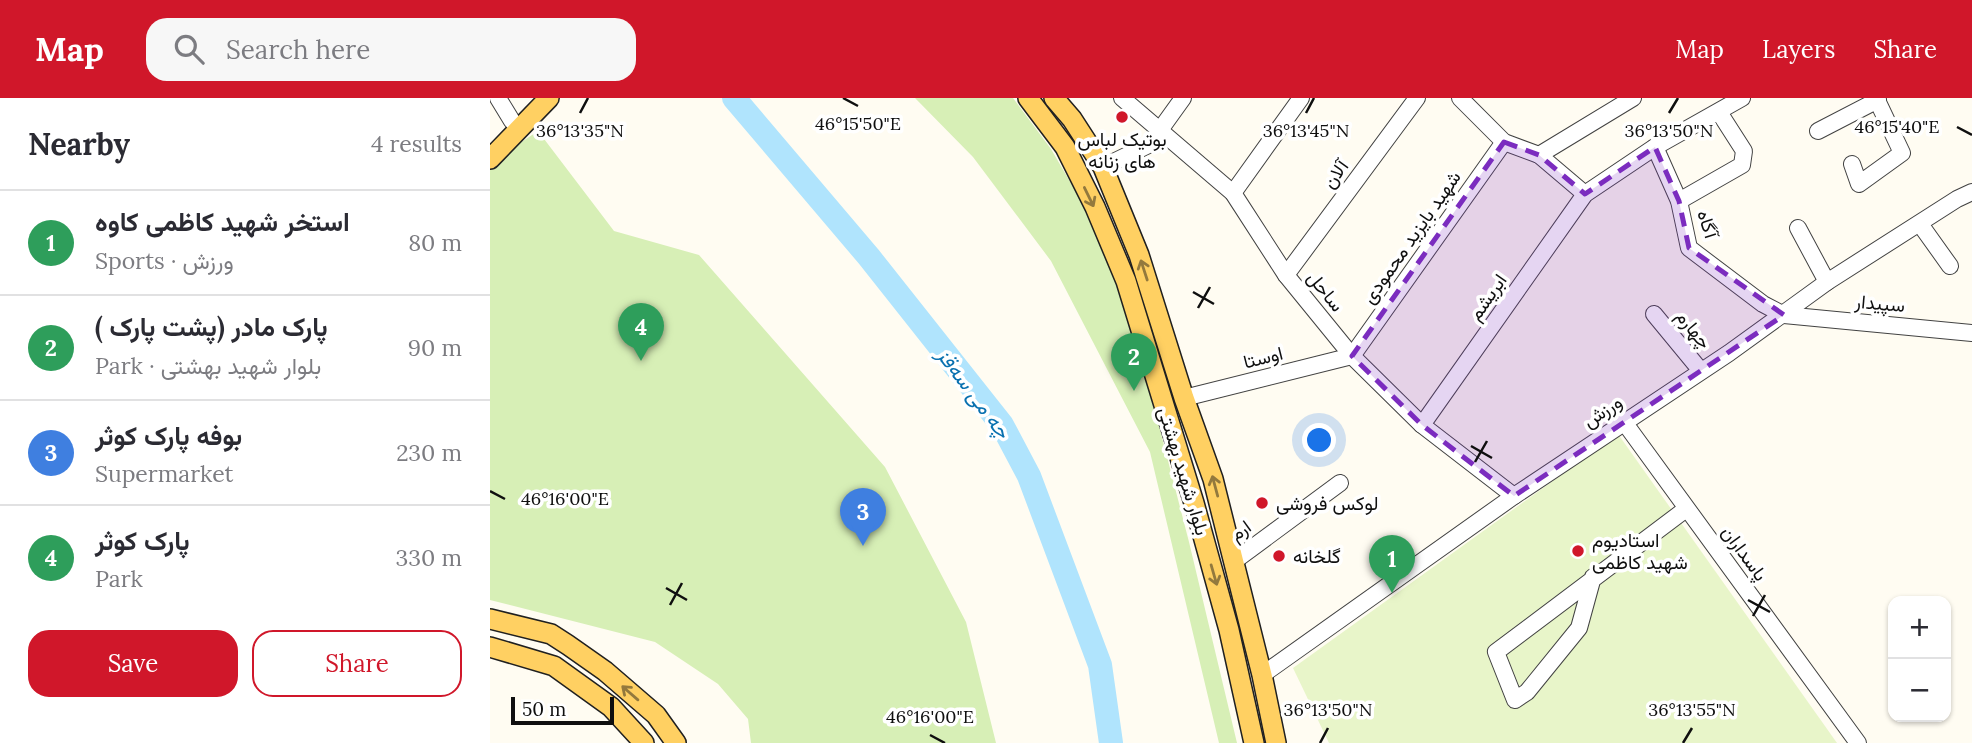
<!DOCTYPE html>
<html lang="en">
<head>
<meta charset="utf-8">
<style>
	body { margin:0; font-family:Lora,Vazirmatn,serif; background:#f7f7f7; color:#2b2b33 }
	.controls { position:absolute; right:21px; bottom:21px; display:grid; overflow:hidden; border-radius:14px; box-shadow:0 2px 5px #0004 }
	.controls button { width:63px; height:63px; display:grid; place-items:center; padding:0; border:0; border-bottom:2px solid #e1e1e2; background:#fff; color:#2b2b33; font:35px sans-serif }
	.scale { position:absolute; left:21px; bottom:18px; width:103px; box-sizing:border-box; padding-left:7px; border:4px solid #0f0f0f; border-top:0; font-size:19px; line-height:24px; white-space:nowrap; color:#0f0f0f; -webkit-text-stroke:5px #fff; paint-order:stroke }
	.you { position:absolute; left:830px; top:343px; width:24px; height:24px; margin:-18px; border:5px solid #fff; border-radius:50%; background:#1a73e8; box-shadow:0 0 0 10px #1a73e833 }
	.badge { display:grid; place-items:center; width:46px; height:46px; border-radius:50%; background:#d0172a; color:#fff; font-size:23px; font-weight:700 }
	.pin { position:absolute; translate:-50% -58px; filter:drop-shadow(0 2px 4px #0008) }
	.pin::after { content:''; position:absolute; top:37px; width:24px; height:21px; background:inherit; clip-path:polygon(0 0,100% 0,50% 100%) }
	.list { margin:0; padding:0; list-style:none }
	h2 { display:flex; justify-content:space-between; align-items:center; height:91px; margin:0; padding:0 28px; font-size:30px }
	h2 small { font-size:23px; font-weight:400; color:#7c7c81 }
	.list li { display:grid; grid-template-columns:46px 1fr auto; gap:21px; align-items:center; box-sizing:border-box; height:105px; padding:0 28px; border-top:2px solid #e1e1e2 }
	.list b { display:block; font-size:26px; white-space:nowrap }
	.list p { margin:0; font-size:23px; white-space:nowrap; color:#7c7c81 }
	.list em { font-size:23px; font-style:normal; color:#7c7c81 }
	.actions { display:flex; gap:14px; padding:21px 28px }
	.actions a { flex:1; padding:16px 0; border:2px solid #d0172a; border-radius:21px; text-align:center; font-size:24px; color:#d0172a }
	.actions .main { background:#d0172a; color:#fff }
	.icon { flex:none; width:38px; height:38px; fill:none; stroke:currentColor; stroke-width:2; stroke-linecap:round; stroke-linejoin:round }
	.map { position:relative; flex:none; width:1482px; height:645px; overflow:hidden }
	header { display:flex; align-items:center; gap:42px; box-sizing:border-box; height:98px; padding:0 35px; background:#d0172a; color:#fff }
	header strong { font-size:33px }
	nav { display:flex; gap:38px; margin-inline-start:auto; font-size:24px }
	.search { width:490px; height:63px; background:#f7f7f7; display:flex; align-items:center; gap:18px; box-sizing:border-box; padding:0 24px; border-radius:21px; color:#7c7c81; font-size:26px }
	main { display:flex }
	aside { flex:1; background:#fff }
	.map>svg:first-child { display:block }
	.green { fill:#d7efb6 }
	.pitch { fill:#e8f5c9 }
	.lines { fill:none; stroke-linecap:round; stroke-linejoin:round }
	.river { stroke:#b0e4fd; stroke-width:24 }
	.minor-casing { stroke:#424242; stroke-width:18 }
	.major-casing { stroke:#202020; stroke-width:22 }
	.minor { stroke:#fff; stroke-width:16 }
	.major { stroke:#ffd062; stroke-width:19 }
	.oneway { stroke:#93793d }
	.marked { fill:#7b2cbf; fill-opacity:0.2; stroke:#7b2cbf; stroke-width:5; stroke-dasharray:14 9; stroke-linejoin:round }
	.ticks { fill:none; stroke:#0f0f0f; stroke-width:2.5 }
	.poi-dot { fill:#d0172a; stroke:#fff; stroke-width:2.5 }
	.labels { text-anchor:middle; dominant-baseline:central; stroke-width:7; stroke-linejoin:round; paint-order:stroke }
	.poi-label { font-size:19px; fill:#0f0f0f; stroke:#fff; text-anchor:start }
	.street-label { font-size:19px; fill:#0f0f0f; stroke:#fff }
	.water-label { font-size:21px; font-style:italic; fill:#0971b0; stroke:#fff }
	.ticks-label { font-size:18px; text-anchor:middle; fill:#0f0f0f; stroke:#fff; stroke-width:7; stroke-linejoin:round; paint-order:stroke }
</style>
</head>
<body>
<header>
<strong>Map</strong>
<div class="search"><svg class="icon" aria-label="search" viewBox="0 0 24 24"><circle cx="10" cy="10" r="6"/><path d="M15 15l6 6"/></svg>Search here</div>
<nav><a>Map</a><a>Layers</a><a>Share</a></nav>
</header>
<main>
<aside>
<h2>Nearby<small>4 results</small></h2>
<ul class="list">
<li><span class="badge" style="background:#2e9e5b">1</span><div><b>استخر شهید کاظمی کاوه</b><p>Sports · ورزش</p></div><em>80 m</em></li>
<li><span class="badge" style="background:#2e9e5b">2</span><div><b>پارک مادر (پشت پارک )</b><p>Park · بلوار شهید بهشتی</p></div><em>90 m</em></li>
<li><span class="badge" style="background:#3f7fe0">3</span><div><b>بوفه پارک کوثر</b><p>Supermarket</p></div><em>230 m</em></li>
<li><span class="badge" style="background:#2e9e5b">4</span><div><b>پارک کوثر</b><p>Park</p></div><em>330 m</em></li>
</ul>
<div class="actions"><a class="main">Save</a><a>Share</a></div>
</aside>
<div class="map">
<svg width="1482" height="645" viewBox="0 0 1482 645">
	<rect width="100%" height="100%" fill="#fffcf2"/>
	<g class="green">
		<path d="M 425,0 L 523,0 L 561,51 L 603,123 L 644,231 L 699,444 L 747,645 L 729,645 L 660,354 L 561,163 L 483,59 Z"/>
		<path d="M 48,33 L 124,133 L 209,157 L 395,369 L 476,524 L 506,645 L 261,645 L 258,621 L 228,586 L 165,544 L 0,502 L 0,71 L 30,45 Z"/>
	</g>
	<path class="pitch" d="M 1128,336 L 1347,645 L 839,645 L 803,570 Z"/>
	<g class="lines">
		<path class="river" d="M 244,0 L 379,159 L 512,327 L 539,378 L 610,567 L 621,645"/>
		<defs>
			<g id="minor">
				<path d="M 8,0 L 22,23"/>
				<path d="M 632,0 L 743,95 L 796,177 L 862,258 L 932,327 L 1024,398"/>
				<path d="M 970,0 L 1014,44 L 1049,57 L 1095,96"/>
				<path d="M 670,32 L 693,0"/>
				<path d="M 1328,33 L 1388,2"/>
				<path d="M 1165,49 L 1189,103 L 1199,150 L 1273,206 L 1294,217 L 1482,235"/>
				<path d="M 1049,57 L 1143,0"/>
				<path d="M 1362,66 L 1369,86 L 1412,55 L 1386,0"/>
				<path d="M 613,69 L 675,39"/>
				<path d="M 743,95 L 811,0"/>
				<path d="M 1189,103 L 1252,67 L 1254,53 L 1229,14"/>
				<path d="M 1430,126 L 1460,168"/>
				<path d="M 1308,130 L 1337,184"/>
				<path d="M 796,177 L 927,0"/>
				<path d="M 1164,216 L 1211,273"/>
				<path d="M 694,300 L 862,258 L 1014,44"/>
				<path d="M 1134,324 L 1368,645"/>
				<path d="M 932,327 L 1095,96 L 1165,49 L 1252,0"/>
				<path d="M 743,464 L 850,385"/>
				<path d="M 1103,479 L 1089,530 L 1037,594 L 1025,602 L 1006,554 L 1196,411"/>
				<path d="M 772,577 L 1024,398 L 1239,255 L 1337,184 L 1467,101 L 1482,94"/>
			</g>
			<g id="major">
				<path d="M 538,0 L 575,49 L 605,109 L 636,183 L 704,405 L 739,532 L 764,645"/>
				<path d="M 564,0 L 582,21 L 613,69 L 649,157 L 694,300 L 723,381 L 772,577 L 786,645"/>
				<path d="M 0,61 L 59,0"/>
				<path d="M 0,521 L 61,536 L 78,547 L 115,573 L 166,617 L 186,645"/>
				<path d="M 0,549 L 64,568 L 121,609 L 154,645"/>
			</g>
		</defs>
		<use href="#minor" class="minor-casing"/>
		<use href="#major" class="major-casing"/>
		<use href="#minor" class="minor"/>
		<use href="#major" class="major"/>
	</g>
	<defs><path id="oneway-shaft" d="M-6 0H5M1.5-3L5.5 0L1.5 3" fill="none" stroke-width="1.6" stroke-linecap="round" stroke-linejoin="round" transform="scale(1.75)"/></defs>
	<g class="oneway">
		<use href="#oneway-shaft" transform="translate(599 99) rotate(64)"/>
		<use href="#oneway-shaft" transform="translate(654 172) rotate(-108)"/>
		<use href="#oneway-shaft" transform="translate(725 388) rotate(-105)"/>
		<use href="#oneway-shaft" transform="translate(724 477) rotate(74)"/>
		<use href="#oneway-shaft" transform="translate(140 595) rotate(-139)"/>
	</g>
	<path class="marked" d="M 1014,44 L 1049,57 L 1095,96 L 1165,49 L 1189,103 L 1199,150 L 1294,217 L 1024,398 L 932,327 L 862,258 Z"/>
	<path class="ticks" d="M 353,0 L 368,8M 90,15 L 98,0M 816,15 L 824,0M 1179,15 L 1188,0M 1467,29 L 1482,37M 703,194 L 724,206M 708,210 L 720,189M 981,348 L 1002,360M 985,364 L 997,343M 0,393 L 15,401M 176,490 L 197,502M 1258,502 L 1280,514M 180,507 L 192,485M 1263,518 L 1275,497M 440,637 L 455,645M 830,645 L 838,630M 1193,645 L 1202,630"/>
	<g class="poi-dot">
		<circle cx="632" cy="19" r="7"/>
		<circle cx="772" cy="405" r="7"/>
		<circle cx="1088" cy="453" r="7"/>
		<circle cx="789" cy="458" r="7"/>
	</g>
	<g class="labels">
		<g class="poi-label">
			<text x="632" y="41" text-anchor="middle">بوتیک لباس<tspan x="632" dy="22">های زنانه</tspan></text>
			<text x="786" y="405">لوکس فروشی</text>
			<text x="1102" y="442">استادیوم<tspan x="1102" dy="22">شهید کاظمی</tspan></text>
			<text x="803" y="458">گلخانه</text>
		</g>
		<g class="street-label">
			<text transform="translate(845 76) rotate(-54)">آلان</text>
			<text transform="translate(1218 126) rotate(72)">آگاه</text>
			<text transform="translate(921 139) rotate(-55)">شهید بایزید محمودی</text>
			<text transform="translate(836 193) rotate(51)">ساحل</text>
			<text transform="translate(997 199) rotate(-55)">ابریشم</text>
			<text transform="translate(1390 205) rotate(5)">سپیدار</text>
			<text transform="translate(1204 231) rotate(51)">چهارم</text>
			<text transform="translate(773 259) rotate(-14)">اوستا</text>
			<text transform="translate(1112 313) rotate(-34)">ورزش</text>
			<text transform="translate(694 373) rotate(73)">بلوار شهید بهشتی</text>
			<text transform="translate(750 432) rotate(-36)">ارم</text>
			<text transform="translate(1255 455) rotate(54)">پاسداران</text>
		</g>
		<g class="water-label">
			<text transform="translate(484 295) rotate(53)">چە می سەقز</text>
		</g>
	</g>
	<g class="ticks-label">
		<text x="368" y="32">46°15'50"E</text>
		<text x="1407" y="35">46°15'40"E</text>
		<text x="90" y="39">36°13'35"N</text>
		<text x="816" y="39">36°13'45"N</text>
		<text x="1179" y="39">36°13'50"N</text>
		<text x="75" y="407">46°16'00"E</text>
		<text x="838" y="618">36°13'50"N</text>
		<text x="1202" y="618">36°13'55"N</text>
		<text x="440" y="625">46°16'00"E</text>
	</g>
</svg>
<div class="controls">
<button>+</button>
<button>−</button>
</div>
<div class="scale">50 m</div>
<div class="you"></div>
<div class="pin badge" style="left:902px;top:495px;background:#2e9e5b">1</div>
<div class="pin badge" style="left:644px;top:293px;background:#2e9e5b">2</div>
<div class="pin badge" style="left:373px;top:448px;background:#3f7fe0">3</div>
<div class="pin badge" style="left:151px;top:263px;background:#2e9e5b">4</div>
</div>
</main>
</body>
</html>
